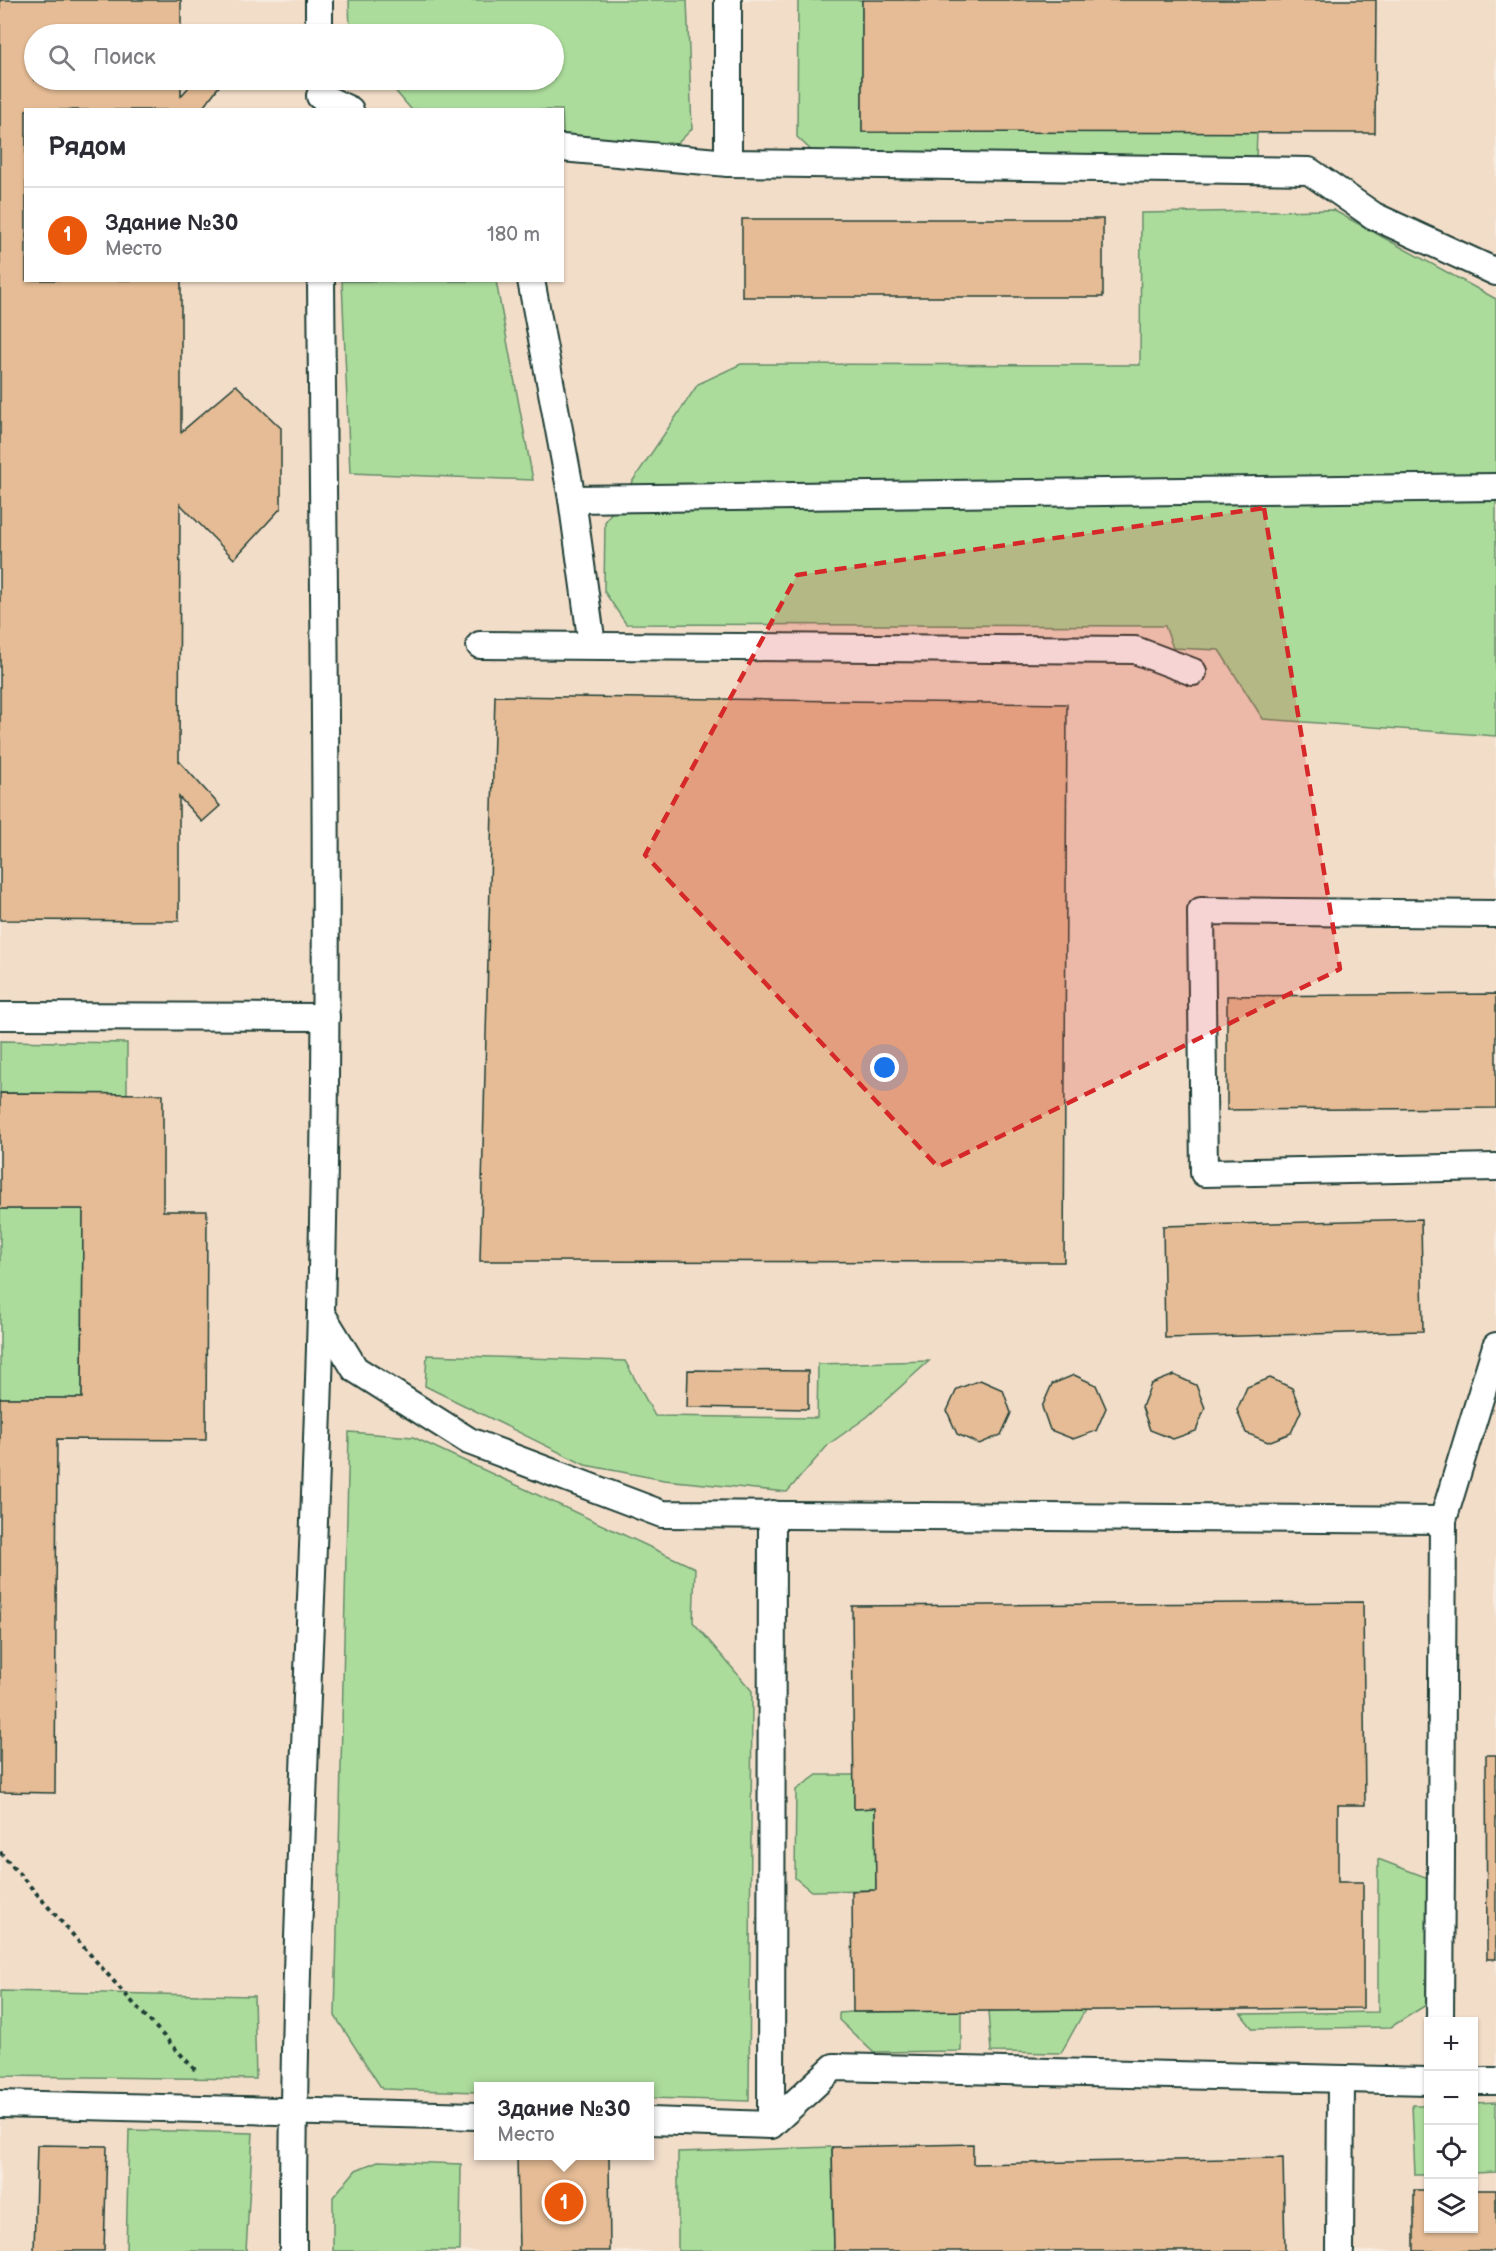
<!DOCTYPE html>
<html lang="ru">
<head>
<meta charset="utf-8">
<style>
	body { margin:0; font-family:"Balsamiq Sans",sans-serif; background:#f7f7f7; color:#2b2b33 }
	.controls { position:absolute; right:18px; bottom:18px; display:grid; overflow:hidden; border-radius:0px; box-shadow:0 2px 4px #0004 }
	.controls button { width:54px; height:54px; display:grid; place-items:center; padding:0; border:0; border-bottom:2px solid #e1e1e2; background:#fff; color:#2b2b33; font:30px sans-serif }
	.you { position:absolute; left:885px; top:1068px; width:21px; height:21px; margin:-15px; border:4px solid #fff; border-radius:50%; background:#1a73e8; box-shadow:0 0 0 9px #1a73e833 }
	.badge { display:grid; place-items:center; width:39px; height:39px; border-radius:50%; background:#ea580c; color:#fff; font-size:20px; font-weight:700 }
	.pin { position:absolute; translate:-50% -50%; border:3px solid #fff; box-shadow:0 2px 6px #0006 }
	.popup { position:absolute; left:474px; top:2082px; width:180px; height:78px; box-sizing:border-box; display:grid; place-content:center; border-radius:0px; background:#fff; filter:drop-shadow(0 2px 4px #0005); font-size:20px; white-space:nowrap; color:#7c7c81 }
	.popup b { font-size:22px; color:#2b2b33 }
	.popup::after { content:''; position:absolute; left:50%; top:100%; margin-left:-12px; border:12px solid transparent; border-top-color:#fff }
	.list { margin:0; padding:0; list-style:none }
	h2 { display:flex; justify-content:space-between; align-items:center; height:78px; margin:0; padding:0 24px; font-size:26px }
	h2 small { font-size:20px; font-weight:400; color:#7c7c81 }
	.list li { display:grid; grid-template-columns:39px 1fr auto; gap:18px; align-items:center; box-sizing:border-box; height:96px; padding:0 24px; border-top:2px solid #e1e1e2 }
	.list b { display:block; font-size:22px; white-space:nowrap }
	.list p { margin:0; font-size:20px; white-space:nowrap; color:#7c7c81 }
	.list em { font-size:20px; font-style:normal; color:#7c7c81 }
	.icon { flex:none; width:33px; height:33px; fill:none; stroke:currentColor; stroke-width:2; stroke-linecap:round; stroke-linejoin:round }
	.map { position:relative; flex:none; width:1496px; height:2251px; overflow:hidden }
	.search { position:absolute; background:#fff; box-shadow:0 2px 4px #0004; left:24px; top:24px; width:540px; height:66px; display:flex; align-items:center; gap:15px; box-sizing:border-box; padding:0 21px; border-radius:33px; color:#7c7c81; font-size:22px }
	.panel { position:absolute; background:#fff; box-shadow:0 2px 4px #0004; left:24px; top:108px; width:540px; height:174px; border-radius:0px }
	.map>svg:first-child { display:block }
	.built { fill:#f2ddc9; fill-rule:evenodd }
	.green { fill:#acdc9c; stroke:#668c68; stroke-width:1.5 }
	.building { fill:#e5bc95; stroke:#1f3d34; stroke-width:1.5 }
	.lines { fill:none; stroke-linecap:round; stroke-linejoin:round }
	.lane-casing { stroke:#1f3d34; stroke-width:30 }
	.path { stroke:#1f3d34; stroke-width:4; stroke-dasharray:4.5 4.5; stroke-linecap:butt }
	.lane { stroke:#fff; stroke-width:26 }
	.marked { fill:#d62828; fill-opacity:0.2; stroke:#d62828; stroke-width:4.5; stroke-dasharray:12 8; stroke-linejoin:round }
</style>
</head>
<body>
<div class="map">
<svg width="1496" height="2251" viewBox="0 0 1496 2251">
	<rect width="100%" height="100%" fill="#f7ebdf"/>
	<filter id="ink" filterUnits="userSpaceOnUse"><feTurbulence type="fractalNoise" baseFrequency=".0167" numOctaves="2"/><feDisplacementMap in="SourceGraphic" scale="12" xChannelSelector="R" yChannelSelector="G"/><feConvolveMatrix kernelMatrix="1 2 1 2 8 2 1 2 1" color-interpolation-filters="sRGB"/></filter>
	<g filter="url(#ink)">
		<path class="built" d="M 0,0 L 1496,0 L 1496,2251 L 0,2251 ZM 34,34 L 554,34 L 554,80 L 34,80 ZM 26,110 L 562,110 L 562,280 L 26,280 ZM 1428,2022 L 1474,2022 L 1474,2228 L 1428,2228 ZM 478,2086 L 650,2086 L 650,2156 L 478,2156 Z"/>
		<g class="green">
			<path d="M 349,0 L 687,0 L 692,129 L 675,146 L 563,134 L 562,110 L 411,109 L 386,80 L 554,80 L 554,34 L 350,34 Z"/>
			<path d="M 798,0 L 862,0 L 862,132 L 1257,132 L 1256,158 L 814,153 L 797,137 Z"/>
			<path d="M 1333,210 L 1496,299 L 1496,736 L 1263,719 L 1219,650 L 1173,648 L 1165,626 L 626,624 L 604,591 L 605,522 L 698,384 L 741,364 L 1140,365 L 1141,213 Z"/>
			<path d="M 342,281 L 496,281 L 533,480 L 350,473 Z"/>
			<path d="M 0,1041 L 127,1043 L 127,1094 L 0,1093 Z"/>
			<path d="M 0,1209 L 83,1209 L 82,1398 L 0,1398 Z"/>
			<path d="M 427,1355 L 625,1361 L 655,1416 L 817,1418 L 818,1364 L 929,1361 L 867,1417 L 829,1444 L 787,1492 L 664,1480 L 585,1465 L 425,1386 Z"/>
			<path d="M 349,1432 L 413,1437 L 695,1568 L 693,1622 L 752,1691 L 749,2101 L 650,2098 L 650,2086 L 478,2086 L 478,2092 L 382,2089 L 335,2016 Z"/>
			<path d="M 817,1775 L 854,1775 L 854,1809 L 875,1808 L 876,1890 L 811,1891 L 795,1878 L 796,1790 Z"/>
			<path d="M 1378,1859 L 1428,1878 L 1426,2005 L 1391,2027 L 1253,2029 L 1241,2014 L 1378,2012 Z"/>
			<path d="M 0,1991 L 254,1996 L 256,2079 L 0,2076 Z"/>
			<path d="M 1085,2010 L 1061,2053 L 991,2052 L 988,2011 Z"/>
			<path d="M 961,2011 L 961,2051 L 873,2052 L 839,2020 L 839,2013 L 853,2012 Z"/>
			<path d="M 1496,2102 L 1496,2172 L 1474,2173 L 1474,2103 Z"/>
			<path d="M 1412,2105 L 1428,2105 L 1428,2175 L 1415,2175 Z"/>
			<path d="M 129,2130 L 253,2133 L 246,2251 L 126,2251 Z"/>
			<path d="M 832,2147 L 834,2251 L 678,2251 L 678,2152 Z"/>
			<path d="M 378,2161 L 461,2164 L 460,2251 L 333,2251 L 333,2197 L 356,2170 Z"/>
		</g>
		<g class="building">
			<path d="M 0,0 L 181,0 L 181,34 L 34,34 L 34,80 L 181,80 L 181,96 L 195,80 L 214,80 L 220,85 L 201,110 L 26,110 L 26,280 L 181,280 L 181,432 L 236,385 L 281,428 L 281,508 L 234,559 L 180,504 L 179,761 L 220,806 L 202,822 L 179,797 L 179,921 L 0,920 Z"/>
			<path d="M 862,0 L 1376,0 L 1375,133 L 862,132 Z"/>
			<rect x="742" y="219" width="361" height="78"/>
			<path d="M 495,696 L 1067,704 L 1064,1262 L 480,1261 Z"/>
			<path d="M 1496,994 L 1496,1108 L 1227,1110 L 1227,996 Z"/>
			<path d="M 0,1093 L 163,1094 L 163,1211 L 207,1211 L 206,1440 L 57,1439 L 55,1793 L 0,1792 L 0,1398 L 82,1398 L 83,1209 L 0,1209 Z"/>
			<path d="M 1421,1219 L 1423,1331 L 1165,1338 L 1163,1226 Z"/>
			<path d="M 688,1370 L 808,1371 L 808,1409 L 687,1407 Z"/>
			<path d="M 1074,1375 L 1096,1385 L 1106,1408 L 1096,1431 L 1073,1439 L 1050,1430 L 1042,1407 L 1052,1384 Z"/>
			<path d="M 1174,1375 L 1196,1385 L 1205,1408 L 1196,1431 L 1173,1439 L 1150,1430 L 1142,1407 L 1151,1384 Z"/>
			<path d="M 1270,1378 L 1292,1388 L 1301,1411 L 1291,1433 L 1268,1442 L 1246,1433 L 1237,1410 L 1247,1387 Z"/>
			<path d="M 980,1380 L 1003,1390 L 1011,1413 L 1001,1435 L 979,1444 L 957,1434 L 947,1411 L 957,1389 Z"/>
			<path d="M 1363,1602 L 1365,1805 L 1338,1805 L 1338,1882 L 1363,1882 L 1363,2008 L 853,2012 L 852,1891 L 876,1890 L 875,1808 L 854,1809 L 852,1606 Z"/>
			<path d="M 1486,1755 L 1496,1755 L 1496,1959 L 1487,1959 Z"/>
			<path d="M 973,2144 L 973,2164 L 1283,2158 L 1285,2251 L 834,2251 L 832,2147 Z"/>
			<path d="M 37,2145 L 107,2146 L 104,2251 L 34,2251 Z"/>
			<path d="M 517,2156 L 609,2156 L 610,2251 L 519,2251 Z"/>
			<path d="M 1414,2190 L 1428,2190 L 1428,2228 L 1474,2228 L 1474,2190 L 1496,2190 L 1496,2251 L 1414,2251 Z"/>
		</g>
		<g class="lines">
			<defs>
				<g id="lane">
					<path d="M 319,0 L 319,34"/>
					<path d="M 728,0 L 728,163"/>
					<path d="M 320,96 L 350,110"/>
					<path d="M 562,148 L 728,163 L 1309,171 L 1374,216 L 1496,272"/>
					<path d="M 531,280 L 572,499 L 592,645"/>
					<path d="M 572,499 L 1496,487"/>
					<path d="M 480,645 L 1135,650 L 1193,672"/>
					<path d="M 1496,914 L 1201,911 L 1204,1173 L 1496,1167"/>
					<path d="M 0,1016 L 326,1017"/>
					<path d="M 321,1313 L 355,1369 L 469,1441 L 662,1514 L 1443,1520"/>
					<path d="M 1440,2022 L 1443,1520 L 1496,1346"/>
					<path d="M 1474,2081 L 1496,2081"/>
					<path d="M 0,2104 L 478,2116"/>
					<path d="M 650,2121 L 771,2125 L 834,2067 L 1428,2081"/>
					<path d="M 771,2125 L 772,1514"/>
					<path d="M 293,2251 C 292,1937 313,1624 321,1311 C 330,967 324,624 321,280"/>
					<path d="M 1340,2251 L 1341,2079"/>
				</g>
			</defs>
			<use href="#lane" class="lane-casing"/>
			<path class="path" d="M 0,1852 L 124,1993 L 198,2073"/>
			<use href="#lane" class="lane"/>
		</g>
	</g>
	<path class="marked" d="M 1264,508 L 1340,969 L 938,1167 L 645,855 L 797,575 Z"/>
</svg>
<div class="controls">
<button>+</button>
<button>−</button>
<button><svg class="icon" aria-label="locate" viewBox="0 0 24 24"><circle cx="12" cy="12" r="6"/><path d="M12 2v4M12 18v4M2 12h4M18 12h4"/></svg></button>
<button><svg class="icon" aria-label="layers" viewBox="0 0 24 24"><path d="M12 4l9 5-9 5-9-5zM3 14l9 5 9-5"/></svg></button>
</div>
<div class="you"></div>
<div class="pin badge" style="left:564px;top:2202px">1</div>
<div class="popup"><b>Здание №30</b>Место</div>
<div class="search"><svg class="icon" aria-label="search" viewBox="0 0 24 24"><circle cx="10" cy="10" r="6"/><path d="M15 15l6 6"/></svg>Поиск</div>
<section class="panel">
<h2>Рядом<small></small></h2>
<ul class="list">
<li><span class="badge">1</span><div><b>Здание №30</b><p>Место</p></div><em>180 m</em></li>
</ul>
</section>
</div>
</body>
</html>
